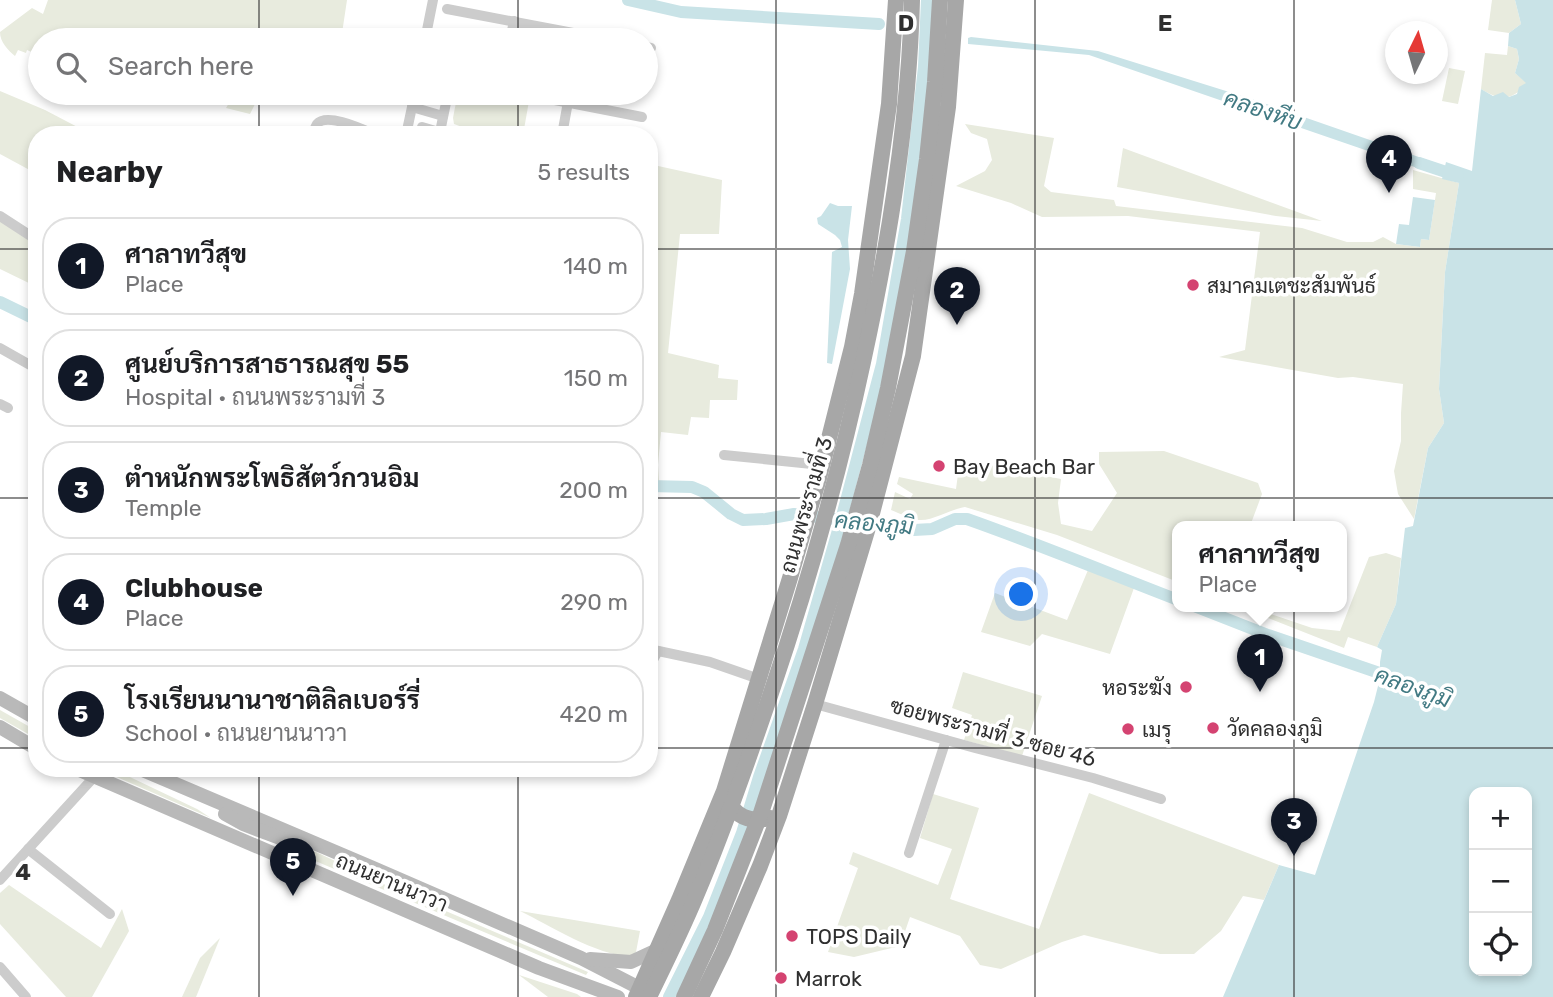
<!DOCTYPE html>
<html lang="en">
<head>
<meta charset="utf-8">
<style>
	body { margin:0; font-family:Rubik,Sarabun,sans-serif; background:#f2f2f2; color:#202124 }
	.controls { position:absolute; right:21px; bottom:21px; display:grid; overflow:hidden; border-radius:14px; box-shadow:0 4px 10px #0003 }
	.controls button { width:63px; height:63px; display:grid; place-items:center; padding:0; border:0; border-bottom:2px solid #e0e0e0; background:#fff; color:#202124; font:35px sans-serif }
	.compass { position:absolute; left:1385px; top:21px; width:63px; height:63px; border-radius:50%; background:#fff; box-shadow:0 4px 10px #0003; rotate:5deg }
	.you { position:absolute; left:1022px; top:595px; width:24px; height:24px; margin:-18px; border:5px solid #fff; border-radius:50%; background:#1a73e8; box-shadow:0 0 0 10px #1a73e833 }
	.badge { display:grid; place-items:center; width:46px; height:46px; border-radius:50%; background:#111827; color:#fff; font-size:23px; font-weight:700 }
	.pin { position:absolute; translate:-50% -58px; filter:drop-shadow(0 2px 4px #0008) }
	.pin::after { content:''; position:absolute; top:37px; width:24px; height:21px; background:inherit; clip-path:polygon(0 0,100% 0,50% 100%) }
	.popup { position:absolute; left:1172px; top:521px; width:175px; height:91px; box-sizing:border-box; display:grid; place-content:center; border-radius:14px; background:#fff; filter:drop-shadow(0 2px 5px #0005); font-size:23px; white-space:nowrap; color:#757577 }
	.popup b { font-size:26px; color:#202124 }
	.popup::after { content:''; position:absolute; left:50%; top:100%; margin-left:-14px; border:14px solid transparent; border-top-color:#fff }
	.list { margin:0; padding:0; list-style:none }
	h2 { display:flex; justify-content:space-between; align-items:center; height:91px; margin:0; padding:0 28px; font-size:30px }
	h2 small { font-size:23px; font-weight:400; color:#757577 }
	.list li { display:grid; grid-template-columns:46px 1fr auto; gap:21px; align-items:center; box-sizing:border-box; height:98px; margin:0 14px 14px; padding:0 14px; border:2px solid #e0e0e0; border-radius:28px }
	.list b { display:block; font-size:26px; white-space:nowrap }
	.list p { margin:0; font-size:23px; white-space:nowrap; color:#757577 }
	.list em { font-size:23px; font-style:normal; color:#757577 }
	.icon { flex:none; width:38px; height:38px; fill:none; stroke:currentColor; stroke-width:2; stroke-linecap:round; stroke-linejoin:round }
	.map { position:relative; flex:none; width:1553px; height:997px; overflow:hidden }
	.search { position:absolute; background:#fff; box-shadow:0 4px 10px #0003; left:28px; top:28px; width:630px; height:77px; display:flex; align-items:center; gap:18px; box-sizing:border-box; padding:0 24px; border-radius:38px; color:#757577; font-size:26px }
	.panel { position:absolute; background:#fff; box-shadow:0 4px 10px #0003; left:28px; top:126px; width:630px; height:651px; border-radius:28px }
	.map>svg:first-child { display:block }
	.green { fill:#e8ebde }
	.water { fill:#c9e3e7; fill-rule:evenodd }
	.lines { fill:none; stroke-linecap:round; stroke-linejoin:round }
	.canal { stroke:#c9e3e7; stroke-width:12 }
	.street { stroke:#ccc; stroke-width:10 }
	.secondary { stroke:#b9b9b9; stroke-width:14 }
	.primary { stroke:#a7a7a7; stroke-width:16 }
	.primary-bridge { stroke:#a7a7a7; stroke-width:16 }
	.grid { fill:none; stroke:#2f2f2f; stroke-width:2; stroke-opacity:0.55 }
	.poi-dot { fill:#d44371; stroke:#fff; stroke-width:2.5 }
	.labels { text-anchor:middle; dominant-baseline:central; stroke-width:7; stroke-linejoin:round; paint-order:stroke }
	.poi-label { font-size:21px; fill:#2f2f2f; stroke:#fff; text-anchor:start }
	.street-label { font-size:21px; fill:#2f2f2f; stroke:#fff }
	.water-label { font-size:23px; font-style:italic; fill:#427a83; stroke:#fff }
	.grid-label { font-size:23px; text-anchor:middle; font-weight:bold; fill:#2f2f2f; stroke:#fff; stroke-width:7; stroke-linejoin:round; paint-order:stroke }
</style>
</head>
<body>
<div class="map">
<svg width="1553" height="997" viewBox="0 0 1553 997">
	<rect width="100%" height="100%" fill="#fff"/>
	<g class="green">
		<path d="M 48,0 L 347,0 L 341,40 L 70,40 L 71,37 L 55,30 L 50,40 L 40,40 L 40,56 L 27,50 L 26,53 L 18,50 L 15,56 C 8,50 0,42 0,32 L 32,8 L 43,14 Z"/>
		<path d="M 1492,0 L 1515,0 L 1521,24 L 1509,33 L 1488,30 Z"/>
		<path d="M 1508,46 L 1517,49 L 1519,59 L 1515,73 L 1527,83 C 1512,101 1500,101 1481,89 L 1485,53 L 1507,55 Z"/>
		<path d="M 1449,68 L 1465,71 L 1458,104 L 1442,101 Z"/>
		<path d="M 0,91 L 45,110 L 87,132 L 86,135 L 37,135 L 37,174 L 0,154 Z"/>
		<path d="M 235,93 L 268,93 L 257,100 L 250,114 L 226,108 Z"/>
		<path d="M 464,93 L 529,101 L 523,135 L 484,135 L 454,124 L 453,118 L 457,97 Z"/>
		<path d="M 965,124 L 1054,138 L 1044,186 L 1051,192 L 1114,200 L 1116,206 L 1302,228 L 1347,242 L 1373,242 L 1383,237 L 1396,244 L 1420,247 L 1421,239 L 1429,240 L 1436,193 L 1413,189 L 1413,170 L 1459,183 L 1445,272 L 1439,389 L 1444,423 L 1428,448 L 1414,519 L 1398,494 L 1394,471 L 1401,441 L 1401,413 L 1403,384 L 1353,377 L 1338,378 L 1219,357 L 1245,350 L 1260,232 L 1128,216 L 1042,217 L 1011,203 L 956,186 L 985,171 L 992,160 L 987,139 L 971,133 Z"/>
		<path d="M 1123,148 L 1322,221 L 1276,216 L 1117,187 Z"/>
		<path d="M 649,164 L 722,180 L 719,234 L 680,234 L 668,353 L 719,365 L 718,378 L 738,380 L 737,400 L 710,400 L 709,418 L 691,417 L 688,435 L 661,432 L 658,465 L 659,481 L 649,481 Z"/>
		<path d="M 0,221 L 37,243 L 37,287 L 0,269 Z"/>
		<path d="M 1164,451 L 1258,483 L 1262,494 L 1250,526 L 1178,526 L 1178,582 L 1057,535 L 965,507 C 951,509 933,521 919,520 C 910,519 899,513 891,510 L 895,492 L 910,499 L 913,494 L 897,484 L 899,477 L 956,489 L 960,459 L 1061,479 L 1058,503 L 1061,524 L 1092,531 L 1117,493 L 1099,464 L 1099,452 Z"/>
		<path d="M 1386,553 L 1401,558 L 1396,604 L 1377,647 L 1348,637 L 1344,648 L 1238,606 L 1247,606 L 1312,628 L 1340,631 L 1369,557 Z"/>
		<path d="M 1088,570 L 1134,588 L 1110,654 L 1042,634 L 1030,646 L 981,632 L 995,593 L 1067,620 Z"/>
		<path d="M 963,672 L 1042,696 L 1022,756 L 964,740 L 972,715 L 952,708 Z"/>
		<path d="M 0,710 L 37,731 L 37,739 L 0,718 Z"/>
		<path d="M 96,768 L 111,768 L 197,809 L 211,818 Z"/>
		<path d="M 1089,793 L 1279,865 L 1264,900 L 1243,896 L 1221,931 L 1194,954 L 1160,954 L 1084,935 L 1062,942 L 1001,969 L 980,965 L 960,936 L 910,917 L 900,946 L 854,957 L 828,952 L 858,868 L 849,864 L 853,852 L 938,885 L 952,849 L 920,838 L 933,794 L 979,808 L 950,899 L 1039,929 Z"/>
		<path d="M 314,851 L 392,888 L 588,972 L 586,975 L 313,860 L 310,856 Z"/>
		<path d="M 9,885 L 101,948 L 122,909 L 129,931 L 92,997 L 66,997 L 0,924 L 0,893 Z"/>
		<path d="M 520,911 L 640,931 L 636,952 L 632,956 C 601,958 549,925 520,911 Z"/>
		<path d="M 220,938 L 196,997 L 182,997 L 200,958 Z"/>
		<path d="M 519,975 L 577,994 L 581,997 L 548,997 Z"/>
	</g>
	<g class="water">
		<path d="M 1515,0 L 1553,0 L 1553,997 L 1223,997 L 1279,865 L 1315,875 L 1374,702 L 1380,678 L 1380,662 L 1382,650 L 1377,647 L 1396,604 L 1405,528 L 1413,526 L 1428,448 L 1444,423 L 1439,389 L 1445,272 L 1459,183 L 1442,179 L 1446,162 L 1472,171 L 1481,89 L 1493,96 L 1503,92 L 1509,97 L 1517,94 L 1519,87 L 1526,83 L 1515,73 L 1519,59 L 1517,49 L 1508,46 L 1509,33 L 1521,24 ZM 1474,792 L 1527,792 L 1527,971 L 1474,971 Z"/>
		<path d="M 971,37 L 1098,51 L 1258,101 L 1436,163 L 1432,173 L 1089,55 L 968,44 L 968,38 Z"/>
		<path d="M 1413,197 L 1435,200 L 1429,240 L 1421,239 L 1420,247 L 1396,244 L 1399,224 L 1409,225 Z"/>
		<path d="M 830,203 L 838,206 L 852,206 L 848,240 L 850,269 L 832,364 L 827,363 L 832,252 L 842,247 L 840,240 L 835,235 L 818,224 L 817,218 L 821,216 Z"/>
	</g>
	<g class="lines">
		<g class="canal">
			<path d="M 628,0 L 681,12 L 879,24"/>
			<path d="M 1419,163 L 1458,176"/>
			<path d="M 0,302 L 37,320"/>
			<path d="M 649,486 L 692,487 L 704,492 L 731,514 L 743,520 L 766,519 L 794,514 L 834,519"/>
			<path d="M 862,523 L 914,530 L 932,529 L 955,519 L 967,519 C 1038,544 1108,573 1178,600"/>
			<path d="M 1194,606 L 1268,635 L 1394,678"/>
			<path d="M 669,997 L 709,917 L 742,833 L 759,777 L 804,649 L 841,520 L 882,364 L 907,219 L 924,67 L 927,0"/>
		</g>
		<g class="street">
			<path d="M 447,9 L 610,40"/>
			<path d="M 425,40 L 433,0"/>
			<path d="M 510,40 L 514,21"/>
			<path d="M 646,47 L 651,48"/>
			<path d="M 415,93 L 447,101"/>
			<path d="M 519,93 L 642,117"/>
			<path d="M 412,107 L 443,116"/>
			<path d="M 422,127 L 449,135"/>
			<path d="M 440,132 L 448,93"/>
			<path d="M 312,135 C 313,133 316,125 317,124 C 327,112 364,130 376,135"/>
			<path d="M 406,135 L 415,93"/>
			<path d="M 562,135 L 568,102"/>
			<path d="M 0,216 L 37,240"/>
			<path d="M 0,348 L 37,369"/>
			<path d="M 0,404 L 8,408"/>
			<path d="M 724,455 L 822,465"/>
			<path d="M 649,649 L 710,662 L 759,679"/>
			<path d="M 649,667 L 658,651"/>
			<path d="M 815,704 L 975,748 L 1093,778 L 1161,799"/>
			<path d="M 28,849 L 110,914"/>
			<path d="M 909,853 L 946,740"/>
			<path d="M 0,880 L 94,777"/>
			<path d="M 0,967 L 26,997"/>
		</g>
		<g class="secondary">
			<path d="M 0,698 L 37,719"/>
			<path d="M 0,727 L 37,749"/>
			<path d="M 75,768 L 539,968 L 618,997"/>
			<path d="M 138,768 L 373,868 L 581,958 L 649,993"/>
			<path d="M 225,814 L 243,824 L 296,844 C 301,849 302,852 300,858 L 287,860"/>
			<path d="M 590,959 L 631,962 L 659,949"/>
		</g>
		<g class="primary">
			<path d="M 726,797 C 735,817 749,823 770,818"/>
			<path d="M 636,997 L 679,900 L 724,791 L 790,578 L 819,478 L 852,347 L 862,294 L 889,104 L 896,0"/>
			<path d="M 701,997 L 723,952 L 760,866 L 779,816 L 815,704 L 870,521 L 913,356 L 948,107 L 956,0"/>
		</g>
		<g class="primary-bridge">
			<path d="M 649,997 C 665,964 682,930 696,896 C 724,830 748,761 771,693 C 808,584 839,474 863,362 C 889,243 909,122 912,0"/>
			<path d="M 684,997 L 715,930 L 761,813 L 848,545 L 870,465 L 888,388 L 914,251 L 927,159 L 935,82 L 940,0"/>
		</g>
	</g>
	<path class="grid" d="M 259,0 L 259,40M 518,0 L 518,40M 776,0 L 776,997M 1035,0 L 1035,997M 1294,0 L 1294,997M 259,93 L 259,135M 518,93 L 518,135M 0,249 L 37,249M 649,249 L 1553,249M 0,498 L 37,498M 649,498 L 1553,498M 0,748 L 37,748M 649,748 L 1553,748M 259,768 L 259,997M 518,768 L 518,997"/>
	<g class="poi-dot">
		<circle cx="1193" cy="285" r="7"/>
		<circle cx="939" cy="466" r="7"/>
		<circle cx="1186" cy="687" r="7"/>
		<circle cx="1213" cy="728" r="7"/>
		<circle cx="1128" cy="729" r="7"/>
		<circle cx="792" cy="936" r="7"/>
		<circle cx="781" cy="978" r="7"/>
	</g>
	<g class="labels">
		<g class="poi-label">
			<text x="1207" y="285">สมาคมเตชะสัมพันธ์</text>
			<text x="953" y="466">Bay Beach Bar</text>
			<text x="1172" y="687" text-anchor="end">หอระฆัง</text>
			<text x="1227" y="728">วัดคลองภูมิ</text>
			<text x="1142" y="729">เมรุ</text>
			<text x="806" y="936">TOPS Daily</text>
			<text x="795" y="978">Marrok</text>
		</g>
		<g class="street-label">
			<text transform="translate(806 505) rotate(-74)">ถนนพระรามที่ 3</text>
			<text transform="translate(993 732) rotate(15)">ซอยพระรามที่ 3 ซอย 46</text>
			<text transform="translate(392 882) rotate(23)">ถนนยานนาวา</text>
		</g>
		<g class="water-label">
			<text transform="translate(1263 110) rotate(19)">คลองหีบ</text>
			<text transform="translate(874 523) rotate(5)">คลองภูมิ</text>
			<text transform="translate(1413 687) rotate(20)">คลองภูมิ</text>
		</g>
	</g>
	<g class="grid-label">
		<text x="906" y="31">D</text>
		<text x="1165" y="31">E</text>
		<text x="23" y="880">4</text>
	</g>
</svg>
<div class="controls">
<button>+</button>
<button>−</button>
<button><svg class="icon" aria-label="locate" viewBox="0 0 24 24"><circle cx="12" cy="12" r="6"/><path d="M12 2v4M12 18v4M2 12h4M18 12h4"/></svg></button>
</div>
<svg class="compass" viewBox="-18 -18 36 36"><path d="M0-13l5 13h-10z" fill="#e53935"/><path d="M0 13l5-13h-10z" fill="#757577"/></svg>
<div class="you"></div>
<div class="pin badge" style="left:1260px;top:692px">1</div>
<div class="popup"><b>ศาลาทวีสุข</b>Place</div>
<div class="pin badge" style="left:957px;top:325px">2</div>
<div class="pin badge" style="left:1294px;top:856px">3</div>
<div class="pin badge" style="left:1389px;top:193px">4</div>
<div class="pin badge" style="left:293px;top:896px">5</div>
<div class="search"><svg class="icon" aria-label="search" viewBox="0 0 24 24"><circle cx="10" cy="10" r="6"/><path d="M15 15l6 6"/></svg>Search here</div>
<section class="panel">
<h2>Nearby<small>5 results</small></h2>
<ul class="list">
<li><span class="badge">1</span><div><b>ศาลาทวีสุข</b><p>Place</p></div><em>140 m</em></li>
<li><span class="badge">2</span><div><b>ศูนย์บริการสาธารณสุข 55</b><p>Hospital · ถนนพระรามที่ 3</p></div><em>150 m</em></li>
<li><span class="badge">3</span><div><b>ตำหนักพระโพธิสัตว์กวนอิม</b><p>Temple</p></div><em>200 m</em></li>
<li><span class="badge">4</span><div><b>Clubhouse</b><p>Place</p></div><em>290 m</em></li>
<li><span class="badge">5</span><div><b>โรงเรียนนานาชาติลิลเบอร์รี่</b><p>School · ถนนยานนาวา</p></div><em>420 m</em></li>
</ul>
</section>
</div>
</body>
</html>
